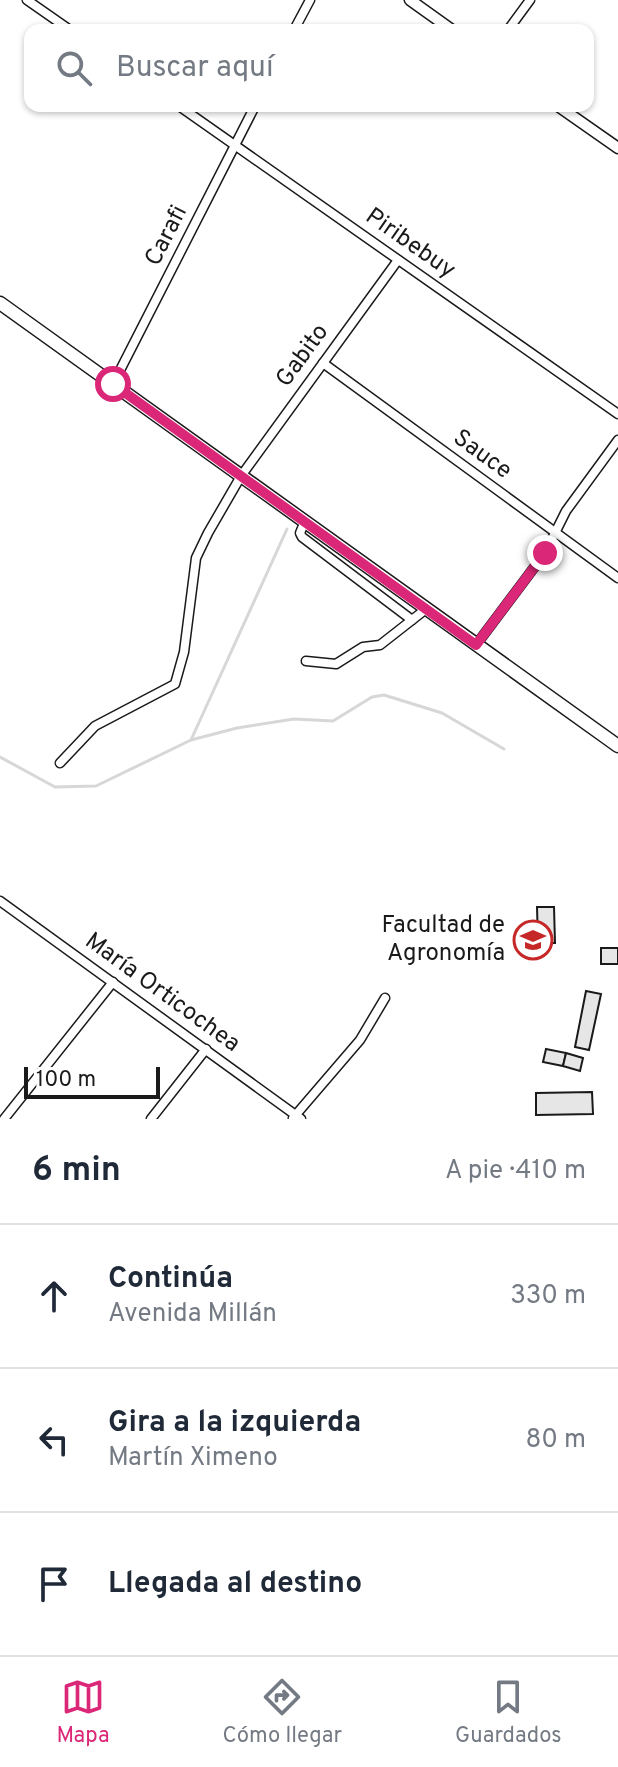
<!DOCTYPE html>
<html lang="es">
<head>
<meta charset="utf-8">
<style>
	body { margin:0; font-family:Overpass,sans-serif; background:#f2f2f3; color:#1f2937 }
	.scale { position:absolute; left:24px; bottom:20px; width:136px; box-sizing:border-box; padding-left:8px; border:4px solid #1a1a1a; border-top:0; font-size:22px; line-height:28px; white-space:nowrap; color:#1a1a1a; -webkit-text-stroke:6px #fff; paint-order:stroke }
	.stop { position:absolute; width:24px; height:24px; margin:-18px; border:6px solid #db2777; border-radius:50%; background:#fff }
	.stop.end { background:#db2777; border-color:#fff; box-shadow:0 2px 8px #0008 }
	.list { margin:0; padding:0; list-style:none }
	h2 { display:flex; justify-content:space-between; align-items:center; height:104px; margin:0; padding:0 32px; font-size:34px }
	h2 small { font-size:26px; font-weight:400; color:#747a83 }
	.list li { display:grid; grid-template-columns:52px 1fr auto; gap:24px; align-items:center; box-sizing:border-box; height:144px; padding:0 32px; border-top:2px solid #e0e1e3 }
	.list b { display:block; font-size:30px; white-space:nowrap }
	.list p { margin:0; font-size:26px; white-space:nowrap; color:#747a83 }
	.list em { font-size:26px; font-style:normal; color:#747a83 }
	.icon { flex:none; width:44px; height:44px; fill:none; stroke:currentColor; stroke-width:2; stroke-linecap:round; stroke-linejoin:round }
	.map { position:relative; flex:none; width:618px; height:1119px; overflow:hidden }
	.search { position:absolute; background:#fff; box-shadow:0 2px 6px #0004; left:24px; right:24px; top:24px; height:88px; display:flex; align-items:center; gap:20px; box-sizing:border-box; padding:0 28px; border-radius:16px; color:#747a83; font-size:30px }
	.sheet { height:536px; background:#fff }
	nav { display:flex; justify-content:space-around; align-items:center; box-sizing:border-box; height:112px; border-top:2px solid #e0e1e3; background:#fff; font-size:22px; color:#747a83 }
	nav a { display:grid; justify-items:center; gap:4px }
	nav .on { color:#db2777 }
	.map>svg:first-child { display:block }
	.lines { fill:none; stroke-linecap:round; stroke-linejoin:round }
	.stream { stroke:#d7d7d7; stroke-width:3 }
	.building { fill:#e6e6e6; stroke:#1a1a1a; stroke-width:2 }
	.minor-casing { stroke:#1a1a1a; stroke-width:11 }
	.tertiary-casing { stroke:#1a1a1a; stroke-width:13 }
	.secondary-casing { stroke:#1a1a1a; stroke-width:15 }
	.minor { stroke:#fff; stroke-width:8 }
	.tertiary { stroke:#fff; stroke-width:10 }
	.secondary { stroke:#fff; stroke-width:12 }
	.route { stroke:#db2777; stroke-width:10 }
	.labels { text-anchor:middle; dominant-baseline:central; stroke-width:6; stroke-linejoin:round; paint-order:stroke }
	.street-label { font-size:24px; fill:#1a1a1a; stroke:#fff }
	.poi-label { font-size:24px; fill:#1a1a1a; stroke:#fff; text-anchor:end }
</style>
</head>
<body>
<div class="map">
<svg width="618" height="1119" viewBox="0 0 618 1119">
	<rect width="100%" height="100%" fill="#fff"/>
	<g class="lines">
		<g class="stream">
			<path d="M 191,740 L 287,529"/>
			<path d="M 0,757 L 55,787 L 96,786 L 191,740 L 237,728 L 294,719 L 333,721 L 372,697 L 384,695 L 442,713 L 504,749"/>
		</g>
	</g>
	<g class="building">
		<path d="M 537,907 L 554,907 L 555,943 L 538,943 Z"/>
		<rect x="601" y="948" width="17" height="16"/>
		<path d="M 586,991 L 601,994 L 589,1050 L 575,1047 Z"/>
		<path d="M 546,1049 L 566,1053 L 563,1066 L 543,1062 Z"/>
		<path d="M 566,1053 L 583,1058 L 580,1071 L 563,1066 Z"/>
		<path d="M 592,1092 L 593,1114 L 536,1115 L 536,1093 Z"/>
	</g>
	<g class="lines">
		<defs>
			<g id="minor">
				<path d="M 27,0 L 70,30"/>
				<path d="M 294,30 L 310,0"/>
				<path d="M 508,30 L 530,0"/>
				<path d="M 179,106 L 618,414"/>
				<path d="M 323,363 L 618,578"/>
				<path d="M 113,384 L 255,106"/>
				<path d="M 305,521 L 300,533 L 302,537 L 412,620"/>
				<path d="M 476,645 L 545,553 L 566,511 L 618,440"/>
				<path d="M 306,661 L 336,664 L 363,647 L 380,645 L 426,609"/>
				<path d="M 60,763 L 95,726 L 175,684 L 184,652 L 196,558 L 208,533 L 241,476 L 398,260"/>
				<path d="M 0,901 L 301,1119"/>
				<path d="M 293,1118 L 360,1040 L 385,998"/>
				<path d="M 4,1119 L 113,982"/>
				<path d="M 151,1119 L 206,1049"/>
			</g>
			<g id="tertiary">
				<path d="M 410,0 L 452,30"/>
				<path d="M 558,106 L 618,148"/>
			</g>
			<path id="secondary" d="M 0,303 L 618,746"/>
		</defs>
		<use href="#minor" class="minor-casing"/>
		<use href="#tertiary" class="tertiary-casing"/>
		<use href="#secondary" class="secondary-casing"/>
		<use href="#minor" class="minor"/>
		<use href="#tertiary" class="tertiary"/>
		<use href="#secondary" class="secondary"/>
	</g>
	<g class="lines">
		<path class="route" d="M 113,384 L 476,645 L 545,553"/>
	</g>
	<defs>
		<symbol id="university-ring" viewBox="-11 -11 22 22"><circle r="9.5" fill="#fff" stroke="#c62828" stroke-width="1.5"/><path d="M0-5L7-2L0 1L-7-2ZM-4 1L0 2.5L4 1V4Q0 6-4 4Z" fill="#c62828"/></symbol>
	</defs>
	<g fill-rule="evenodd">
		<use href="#university-ring" x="511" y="918" width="44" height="44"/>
	</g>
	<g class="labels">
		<g class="street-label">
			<text transform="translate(167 236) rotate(-63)">Carafi</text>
			<text transform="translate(410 244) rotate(35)">Piribebuy</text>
			<text transform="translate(303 356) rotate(-54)">Gabito</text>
			<text transform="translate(482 455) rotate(36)">Sauce</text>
			<text transform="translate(162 993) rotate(36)">María Orticochea</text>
		</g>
		<g class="poi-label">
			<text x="505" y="926">Facultad de<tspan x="505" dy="28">Agronomía</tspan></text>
		</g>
	</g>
</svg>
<div class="scale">100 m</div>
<div class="stop" style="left:113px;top:384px"></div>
<div class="stop end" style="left:545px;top:553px"></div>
<div class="search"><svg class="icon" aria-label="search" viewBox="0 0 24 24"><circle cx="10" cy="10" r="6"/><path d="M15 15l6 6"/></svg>Buscar aquí</div>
</div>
<section class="sheet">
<h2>6 min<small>A pie · 410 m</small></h2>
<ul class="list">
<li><svg class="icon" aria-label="ahead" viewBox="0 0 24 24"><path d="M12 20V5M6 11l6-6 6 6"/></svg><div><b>Continúa</b><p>Avenida Millán</p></div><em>330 m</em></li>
<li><svg class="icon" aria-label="left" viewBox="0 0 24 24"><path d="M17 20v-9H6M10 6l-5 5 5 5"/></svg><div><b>Gira a la izquierda</b><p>Martín Ximeno</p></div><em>80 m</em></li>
<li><svg class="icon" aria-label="arrive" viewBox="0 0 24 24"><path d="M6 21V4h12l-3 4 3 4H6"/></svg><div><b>Llegada al destino</b></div></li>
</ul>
</section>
<nav>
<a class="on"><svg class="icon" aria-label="map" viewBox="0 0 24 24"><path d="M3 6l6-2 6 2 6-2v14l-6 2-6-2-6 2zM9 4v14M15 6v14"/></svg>Mapa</a>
<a><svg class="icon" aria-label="directions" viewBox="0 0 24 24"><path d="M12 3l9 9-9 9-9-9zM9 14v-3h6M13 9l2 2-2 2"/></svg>Cómo llegar</a>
<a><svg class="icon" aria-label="saved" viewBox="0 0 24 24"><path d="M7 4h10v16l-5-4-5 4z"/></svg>Guardados</a>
</nav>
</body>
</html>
